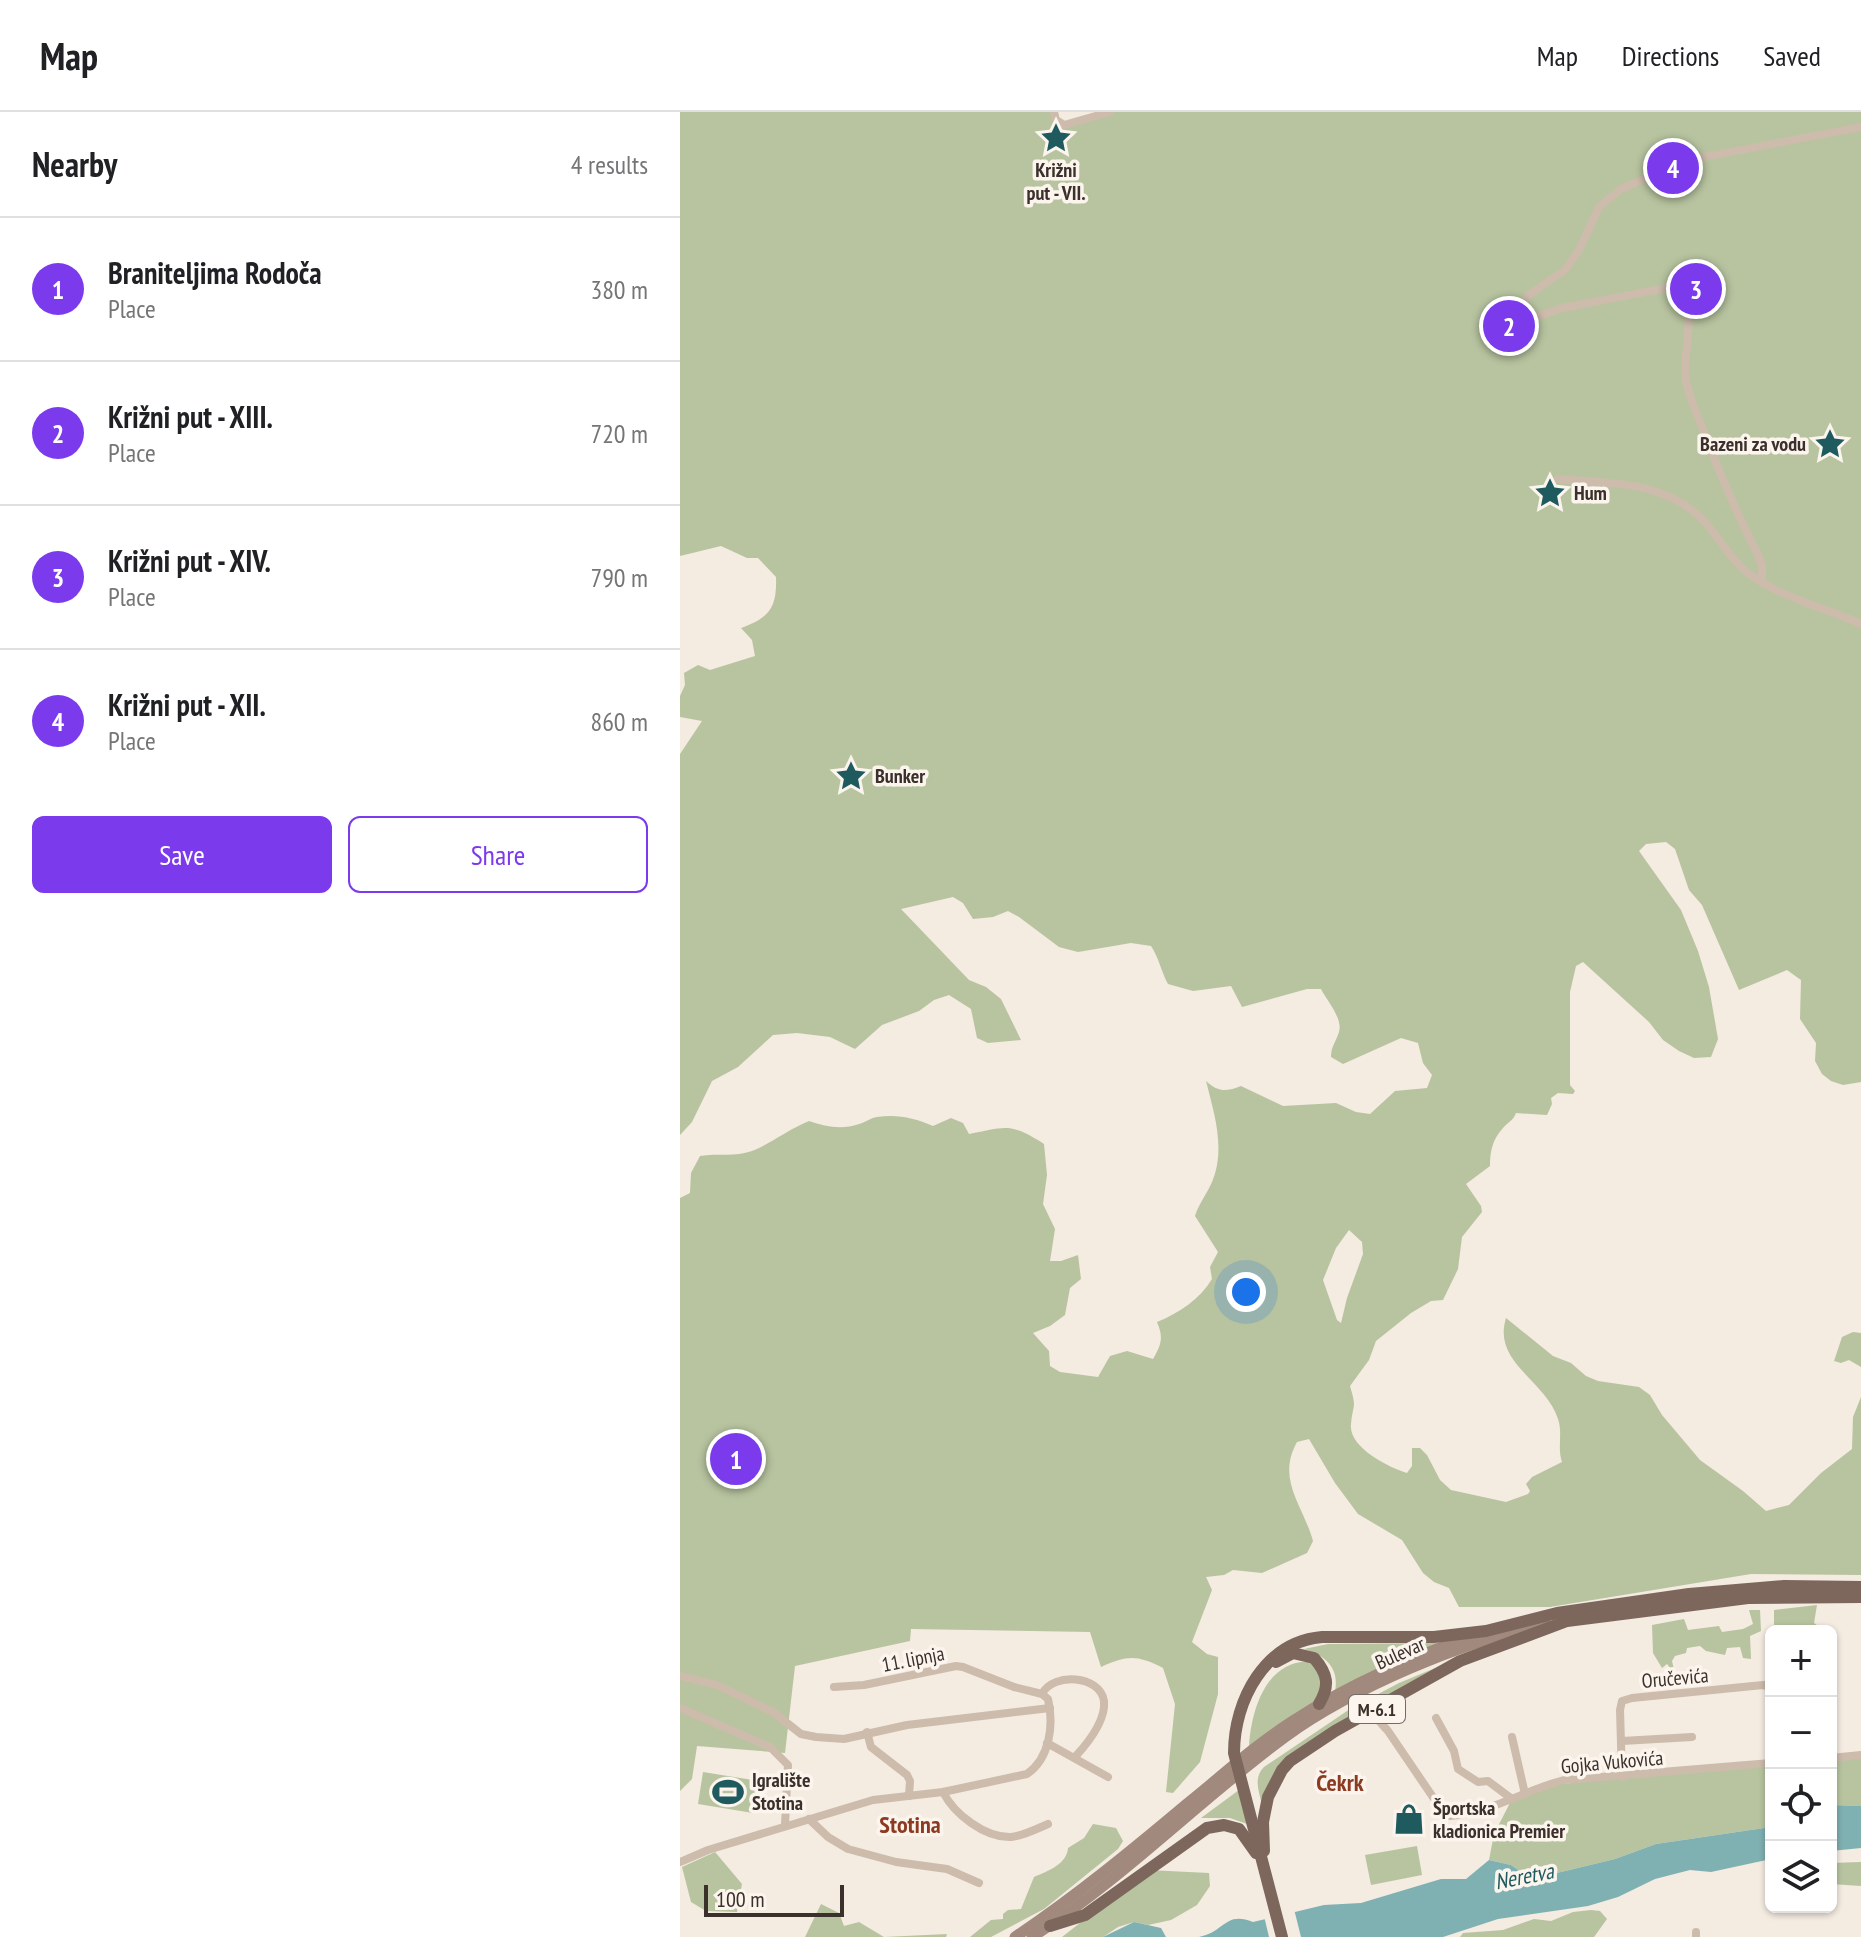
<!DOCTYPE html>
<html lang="en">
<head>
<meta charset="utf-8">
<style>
	body { margin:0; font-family:"PT Sans Narrow",sans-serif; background:#f6f6f6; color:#202124 }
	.controls { position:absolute; right:24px; bottom:24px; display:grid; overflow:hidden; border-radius:12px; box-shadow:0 2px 6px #0004 }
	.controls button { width:72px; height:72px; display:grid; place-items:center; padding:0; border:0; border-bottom:2px solid #e0e0e0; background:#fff; color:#202124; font:40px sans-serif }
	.scale { position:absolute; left:24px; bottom:20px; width:140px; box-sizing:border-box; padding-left:8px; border:4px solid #3b302b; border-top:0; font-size:22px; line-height:28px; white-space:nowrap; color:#3b302b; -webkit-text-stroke:6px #fbf5ee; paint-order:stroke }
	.you { position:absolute; left:566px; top:1180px; width:28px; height:28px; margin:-20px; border:6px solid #fff; border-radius:50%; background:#1a73e8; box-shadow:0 0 0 12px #1a73e833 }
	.badge { display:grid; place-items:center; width:52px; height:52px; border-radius:50%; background:#7c3aed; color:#fff; font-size:26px; font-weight:700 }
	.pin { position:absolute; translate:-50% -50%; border:4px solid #fff; box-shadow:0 2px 8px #0006 }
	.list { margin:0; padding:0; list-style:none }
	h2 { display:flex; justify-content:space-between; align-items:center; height:104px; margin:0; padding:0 32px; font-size:34px }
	h2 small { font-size:26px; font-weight:400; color:#757577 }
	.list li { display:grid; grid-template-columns:52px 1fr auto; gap:24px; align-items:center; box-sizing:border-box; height:144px; padding:0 32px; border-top:2px solid #e0e0e0 }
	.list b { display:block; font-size:30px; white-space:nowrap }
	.list p { margin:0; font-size:26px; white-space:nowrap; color:#757577 }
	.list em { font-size:26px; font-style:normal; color:#757577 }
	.actions { display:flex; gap:16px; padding:24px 32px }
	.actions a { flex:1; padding:18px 0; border:2px solid #7c3aed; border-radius:12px; text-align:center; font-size:28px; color:#7c3aed }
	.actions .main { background:#7c3aed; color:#fff }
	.icon { flex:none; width:44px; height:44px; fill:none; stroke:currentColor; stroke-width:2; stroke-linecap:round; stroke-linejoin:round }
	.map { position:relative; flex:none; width:1181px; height:1825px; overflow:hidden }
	header { display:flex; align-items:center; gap:48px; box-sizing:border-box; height:112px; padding:0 40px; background:#fff; border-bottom:2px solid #e0e0e0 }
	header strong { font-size:38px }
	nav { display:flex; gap:44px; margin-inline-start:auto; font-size:28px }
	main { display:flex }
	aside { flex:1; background:#fff }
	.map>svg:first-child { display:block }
	.green { fill:#b8c4a0; fill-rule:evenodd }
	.water { fill:#7fb0b2 }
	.pier { fill:#f4ebe1 }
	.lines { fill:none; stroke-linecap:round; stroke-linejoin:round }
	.minor { stroke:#cdbbac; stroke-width:8 }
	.secondary { stroke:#a18a7d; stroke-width:11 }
	.primary { stroke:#7d675c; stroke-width:12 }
	.labels { text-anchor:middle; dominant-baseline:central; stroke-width:7; stroke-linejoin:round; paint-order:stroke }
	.shield { fill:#fbf5ee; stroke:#756b66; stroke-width:2 }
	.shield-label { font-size:18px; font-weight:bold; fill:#3b302b }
	.poi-label { font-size:20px; font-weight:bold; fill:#3b302b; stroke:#fbf5ee; text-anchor:start }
	.street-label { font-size:20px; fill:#3b302b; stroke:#fbf5ee }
	.water-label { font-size:22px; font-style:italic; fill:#1f5a5e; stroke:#fbf5ee }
	.quarter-label { font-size:24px; font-weight:bold; fill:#8c3b22; stroke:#fbf5ee }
</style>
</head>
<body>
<header>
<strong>Map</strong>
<nav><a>Map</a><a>Directions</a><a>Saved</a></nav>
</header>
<main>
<aside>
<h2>Nearby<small>4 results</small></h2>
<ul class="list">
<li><span class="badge">1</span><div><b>Braniteljima Rodoča</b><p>Place</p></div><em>380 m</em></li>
<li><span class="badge">2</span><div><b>Križni put - XIII.</b><p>Place</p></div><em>720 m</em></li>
<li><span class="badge">3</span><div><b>Križni put - XIV.</b><p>Place</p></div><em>790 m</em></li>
<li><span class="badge">4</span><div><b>Križni put - XII.</b><p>Place</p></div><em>860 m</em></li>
</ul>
<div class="actions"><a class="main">Save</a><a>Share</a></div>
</aside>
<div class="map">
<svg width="1181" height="1825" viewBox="0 0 1181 1825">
	<rect width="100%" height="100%" fill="#f4ebe1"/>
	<g class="green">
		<path d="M 0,0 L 374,0 L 380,12 L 430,0 L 1181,0 L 1181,970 L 1163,973 L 1151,969 L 1142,962 L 1135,949 L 1136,931 L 1120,907 L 1121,868 L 1107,858 L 1059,878 L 1022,793 L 1009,778 L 995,737 L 986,730 L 966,732 L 959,739 L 1001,798 L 1018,839 L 1029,875 L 1038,927 L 1031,945 L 1014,946 L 999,939 L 983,928 L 969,910 L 903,850 L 896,854 L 890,880 L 890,973 L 895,979 L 893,982 L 878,981 L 871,986 L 872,992 L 867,1003 L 836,1001 C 833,1009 828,1010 823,1016 C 812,1028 810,1040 810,1054 L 786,1072 L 801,1094 L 802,1100 L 782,1125 L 778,1157 L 763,1188 L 751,1189 L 731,1201 L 696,1229 L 689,1248 L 670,1274 C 677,1297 673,1291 671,1312 C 668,1335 708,1355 727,1361 L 732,1354 L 732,1336 L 740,1336 L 747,1343 L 760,1368 L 771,1378 L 826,1390 L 848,1382 L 850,1379 L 846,1372 L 852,1365 L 882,1350 C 877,1336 883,1321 878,1307 C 866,1268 812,1251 826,1206 L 873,1244 L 891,1251 L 906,1264 L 918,1269 L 959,1275 L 970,1283 L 982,1303 L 1020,1348 L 1063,1379 L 1086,1399 L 1109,1393 L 1141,1361 L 1172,1337 L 1173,1305 L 1181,1285 L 1181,1463 L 1071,1462 L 870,1495 L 779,1495 L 769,1476 L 754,1470 L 743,1461 L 722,1428 L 678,1402 L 655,1371 L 629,1327 L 617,1330 C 596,1368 623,1393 633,1429 L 627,1441 L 582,1461 L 553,1458 L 544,1463 L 526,1465 L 532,1478 L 512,1530 L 527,1542 L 538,1545 L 538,1582 L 520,1650 L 493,1681 L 486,1680 L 495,1592 L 483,1556 C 457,1543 448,1543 421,1555 L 410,1520 L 231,1517 L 230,1529 L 115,1554 L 105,1641 L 17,1634 L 12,1667 L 0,1679 L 0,1086 L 10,1081 L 11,1061 L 20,1044 C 38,1041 55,1045 72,1039 C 92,1031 109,1017 129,1009 C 146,1015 162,1018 179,1012 C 186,1010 190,1006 197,1005 C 218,1002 234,1006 253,1014 L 271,1006 L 283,1011 L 289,1022 C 326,1015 330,1010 364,1032 L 367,1063 L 363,1092 L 375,1117 L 370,1149 L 381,1149 L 398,1143 L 401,1167 L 390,1176 L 385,1203 L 370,1214 L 353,1221 L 369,1239 L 370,1254 L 380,1260 L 418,1265 L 430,1244 L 447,1239 L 473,1247 C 481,1233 484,1226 477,1210 C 499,1201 520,1187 532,1167 L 530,1155 L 538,1140 L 515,1104 C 519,1091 527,1082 532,1070 C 546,1037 534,1001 526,969 C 538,980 546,980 561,974 L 603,994 L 656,991 L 676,1000 L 690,1002 L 715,979 L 747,976 L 752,963 L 743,951 L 738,931 L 721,926 L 663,952 L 651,945 C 651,934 656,930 659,920 C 663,906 647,889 641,877 L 627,877 L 562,895 L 551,874 L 513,879 L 488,872 C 481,859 479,846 471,834 L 451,831 L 398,840 L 379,835 L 339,805 L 328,799 L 313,805 L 293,807 L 283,791 L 273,785 L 221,797 L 289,868 L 306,875 L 321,887 L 341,928 L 308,931 L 297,926 L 291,897 L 269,883 L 254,888 L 239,899 L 202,913 L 175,937 L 150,925 L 117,921 L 93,923 L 58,955 L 32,969 L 12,1010 L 0,1023 L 0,642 L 22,609 L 0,605 L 0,584 L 5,573 L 4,561 L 18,553 L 30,558 L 75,544 L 72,528 L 61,516 C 90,505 97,496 96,465 L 78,446 L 67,446 L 41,434 L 0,444 ZM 669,1118 L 682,1130 L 683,1142 L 667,1186 L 661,1211 L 657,1208 L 643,1168 L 656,1136 Z"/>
		<path d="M 1173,1220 L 1181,1221 L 1181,1255 L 1169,1248 L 1161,1251 L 1154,1249 L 1162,1225 Z"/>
		<path d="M 1137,1493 L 1134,1511 L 1145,1519 L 1100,1519 L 1098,1514 L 1094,1513 L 1094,1498 Z"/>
		<path d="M 1069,1498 L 1080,1498 L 1081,1519 L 1070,1524 L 1071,1547 L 1063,1546 L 1060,1535 L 1047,1536 L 1045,1543 L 1026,1539 L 1020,1534 L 1007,1536 L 1006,1541 L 995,1544 L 992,1549 L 994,1558 L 992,1558 L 987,1552 L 982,1556 L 973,1541 L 972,1513 L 1004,1507 L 1008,1518 L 1039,1514 L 1042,1520 L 1063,1517 L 1073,1512 Z"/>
		<path d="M 759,1531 L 655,1580 C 660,1556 645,1543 624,1537 L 648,1532 Z"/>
		<path d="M 777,1547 L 623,1636 L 582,1693 C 579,1679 573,1666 584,1655 L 670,1597 L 719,1571 Z"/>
		<path d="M 633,1550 L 643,1564 L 636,1591 L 569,1634 C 571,1598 587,1545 633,1550 Z"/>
		<path d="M 1181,1643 L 1181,1694 L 1151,1693 L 1151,1646 Z"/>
		<path d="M 1091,1651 L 1091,1715 L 976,1732 L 935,1747 L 852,1767 L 831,1753 L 809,1748 L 814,1722 L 832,1687 L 862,1674 Z"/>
		<path d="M 23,1660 L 79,1669 L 73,1701 L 18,1692 Z"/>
		<path d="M 559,1678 L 567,1712 L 550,1706 L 521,1706 Z"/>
		<path d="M 413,1712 L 436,1716 L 443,1729 L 438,1737 L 364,1797 L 311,1825 L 290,1825 L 311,1808 L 323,1807 L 323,1802 L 328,1798 L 341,1797 L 354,1765 C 368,1759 387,1752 388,1736 L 404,1726 Z"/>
		<path d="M 737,1734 L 742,1763 L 691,1773 L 685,1743 Z"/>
		<path d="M 35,1740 L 62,1772 L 57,1800 L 26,1799 L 11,1790 L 2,1755 Z"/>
		<path d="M 1181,1750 L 1181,1774 L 1151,1772 L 1151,1751 Z"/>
		<path d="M 468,1758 L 529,1761 L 530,1774 L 517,1793 L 491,1808 L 468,1813 L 454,1810 L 438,1815 L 423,1825 L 382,1825 Z"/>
		<path d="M 141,1792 L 159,1801 L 164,1814 L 179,1810 L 204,1825 L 267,1822 L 266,1825 L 125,1825 Z"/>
		<path d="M 911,1798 L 920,1799 L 927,1807 L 914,1825 L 780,1825 L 783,1821 L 823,1818 L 854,1807 L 871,1809 L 893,1800 Z"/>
	</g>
	<g class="water">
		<path d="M 1151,1693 L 1181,1694 L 1181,1736 L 1151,1739 Z"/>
		<path d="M 1091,1715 L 1091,1747 L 1031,1760 L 1010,1758 L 975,1767 L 938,1785 L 908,1794 L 818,1807 L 763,1825 L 519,1825 C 545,1820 545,1799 573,1810 L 644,1793 L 681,1791 L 761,1767 L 786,1767 L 809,1748 L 831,1753 L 852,1767 L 935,1747 L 976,1732 Z"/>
		<path d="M 454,1810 L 481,1816 L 486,1825 L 423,1825 Z"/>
	</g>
	<path class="pier" d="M 614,1797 L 621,1825 L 589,1825 L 584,1804 Z"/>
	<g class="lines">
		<g class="minor">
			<path d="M 374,0 L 376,8 L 384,13 L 430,0"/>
			<path d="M 878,367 C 929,372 982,368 1021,406 C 1038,423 1050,448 1069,462 C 1101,485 1145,496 1181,512"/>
			<path d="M 1082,469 L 1082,454 L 1079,445 C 1058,404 1040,363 1024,320 C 1017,301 1007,282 1005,261 C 1003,238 1023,176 986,176 L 882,196 L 859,204 L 844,203 L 842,192 L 850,182 L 885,158 L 899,138 L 919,95 L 941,77 L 1008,48 L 1181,15"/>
			<path d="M 0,1564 L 37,1573 L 93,1600 L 121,1622 L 136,1625 L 164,1627 L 227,1613 L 370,1596"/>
			<path d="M 362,1582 C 373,1560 420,1563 424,1589 C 426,1609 407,1632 395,1645"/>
			<path d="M 0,1596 L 90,1635 L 108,1653 L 105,1713"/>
			<path d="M 691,1600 L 708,1619 L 761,1697 L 770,1704 C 810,1701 845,1678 884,1668 L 1091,1651"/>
			<path d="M 756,1606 L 774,1639 L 778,1657 L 798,1670 L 808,1669 L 832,1687"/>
			<path d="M 187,1620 L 191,1635 L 227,1663 L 230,1669 L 229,1684"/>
			<path d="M 832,1625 L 845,1682"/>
			<path d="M 942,1629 L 1012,1625"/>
			<path d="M 367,1631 L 428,1665"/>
			<path d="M 1151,1646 L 1181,1643"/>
			<path d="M 942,1665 L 940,1598 L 942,1589 L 952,1586 L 1083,1573 L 1091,1575"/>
			<path d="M 263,1680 C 274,1702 305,1726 331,1725 C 343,1724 356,1717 368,1712"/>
			<path d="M 129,1707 L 148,1725 L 168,1737 L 216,1750 L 267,1757 L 299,1771"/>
			<path d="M 0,1750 L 28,1738 L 193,1688 L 263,1680 L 347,1662 C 370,1646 374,1613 368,1587 L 362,1582 L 334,1575 L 283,1555 L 276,1554 L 184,1573 L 154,1575"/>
			<path d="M 1016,1820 L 1016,1825"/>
		</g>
		<g class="secondary">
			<path d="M 335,1825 C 395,1785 452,1738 508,1691 C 543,1663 575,1633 613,1609 C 669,1572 731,1546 794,1523"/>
			<path d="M 352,1825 C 443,1767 518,1689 605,1625 C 671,1577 786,1527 866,1513"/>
		</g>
		<g class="primary">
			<path d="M 596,1550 L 613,1541 L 634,1546 C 648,1562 650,1574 639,1592"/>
			<path d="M 584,1739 L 583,1710 L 588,1685 L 602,1658 L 610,1649 L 655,1619 L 780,1549 L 887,1509 L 1068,1486 L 1181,1485"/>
			<path d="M 370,1814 L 405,1803 L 527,1716 L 544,1713 L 559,1717 L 576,1741"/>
			<path d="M 602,1825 L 554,1641 C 554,1588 585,1530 642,1525 L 754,1525 L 806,1519 L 877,1501 L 1009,1482 L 1104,1474 L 1181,1475"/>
		</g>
	</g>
	<defs>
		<symbol id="sight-bare" viewBox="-9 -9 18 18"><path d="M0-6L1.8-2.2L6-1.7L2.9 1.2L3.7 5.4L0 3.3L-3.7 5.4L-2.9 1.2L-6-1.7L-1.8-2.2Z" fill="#1f5a5e" stroke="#fbf5ee" stroke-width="2.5" paint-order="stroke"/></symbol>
		<symbol id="stadium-bare" viewBox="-9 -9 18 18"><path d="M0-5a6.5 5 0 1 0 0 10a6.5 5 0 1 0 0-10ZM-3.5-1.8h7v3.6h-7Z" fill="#1f5a5e" stroke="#fbf5ee" stroke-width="2.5" paint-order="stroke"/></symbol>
		<symbol id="shop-bare" viewBox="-9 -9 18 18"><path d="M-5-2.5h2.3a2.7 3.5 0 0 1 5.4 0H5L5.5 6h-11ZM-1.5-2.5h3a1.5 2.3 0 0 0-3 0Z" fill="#1f5a5e" stroke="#fbf5ee" stroke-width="2.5" paint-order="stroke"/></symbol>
	</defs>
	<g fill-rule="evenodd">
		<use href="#sight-bare" x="354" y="4" width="44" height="44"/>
		<use href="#sight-bare" x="1128" y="310" width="44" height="44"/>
		<use href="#sight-bare" x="848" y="359" width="44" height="44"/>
		<use href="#sight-bare" x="149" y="642" width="44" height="44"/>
		<use href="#stadium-bare" x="26" y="1658" width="44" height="44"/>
		<use href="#shop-bare" x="707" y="1685" width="44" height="44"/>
	</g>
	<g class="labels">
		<rect class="shield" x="669" y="1583" width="56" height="28" rx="6"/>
		<g class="shield-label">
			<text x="697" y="1597">M-6.1</text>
		</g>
		<g class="poi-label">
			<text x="376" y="58" text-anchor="middle">Križni<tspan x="376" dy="23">put - VII.</tspan></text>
			<text x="1126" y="332" text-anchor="end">Bazeni za vodu</text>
			<text x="894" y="381">Hum</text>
			<text x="195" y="664">Bunker</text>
			<text x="72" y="1668">Igralište<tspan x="72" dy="23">Stotina</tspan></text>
			<text x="753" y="1696">Športska<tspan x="753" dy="23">kladionica Premier</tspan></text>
		</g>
		<g class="street-label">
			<text transform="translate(720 1541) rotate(-24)">Bulevar</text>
			<text transform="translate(233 1547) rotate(-11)">11. lipnja</text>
			<text transform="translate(995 1566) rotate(-5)">Oručevića</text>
			<text transform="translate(932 1650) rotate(-5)">Gojka Vukovića</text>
		</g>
		<g class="water-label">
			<text transform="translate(844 1764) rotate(-11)">Neretva</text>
		</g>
		<g class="quarter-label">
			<text x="660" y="1670">Čekrk</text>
			<text x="230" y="1712">Stotina</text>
		</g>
	</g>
</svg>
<div class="controls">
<button>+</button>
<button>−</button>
<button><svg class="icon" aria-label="locate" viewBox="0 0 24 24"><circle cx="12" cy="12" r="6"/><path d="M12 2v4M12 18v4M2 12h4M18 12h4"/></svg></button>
<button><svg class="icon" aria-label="layers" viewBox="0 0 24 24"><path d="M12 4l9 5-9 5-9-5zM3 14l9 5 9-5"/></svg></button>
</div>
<div class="scale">100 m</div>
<div class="you"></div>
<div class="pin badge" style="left:56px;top:1347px">1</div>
<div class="pin badge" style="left:829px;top:214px">2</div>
<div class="pin badge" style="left:1016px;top:177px">3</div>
<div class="pin badge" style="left:993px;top:56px">4</div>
</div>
</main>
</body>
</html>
